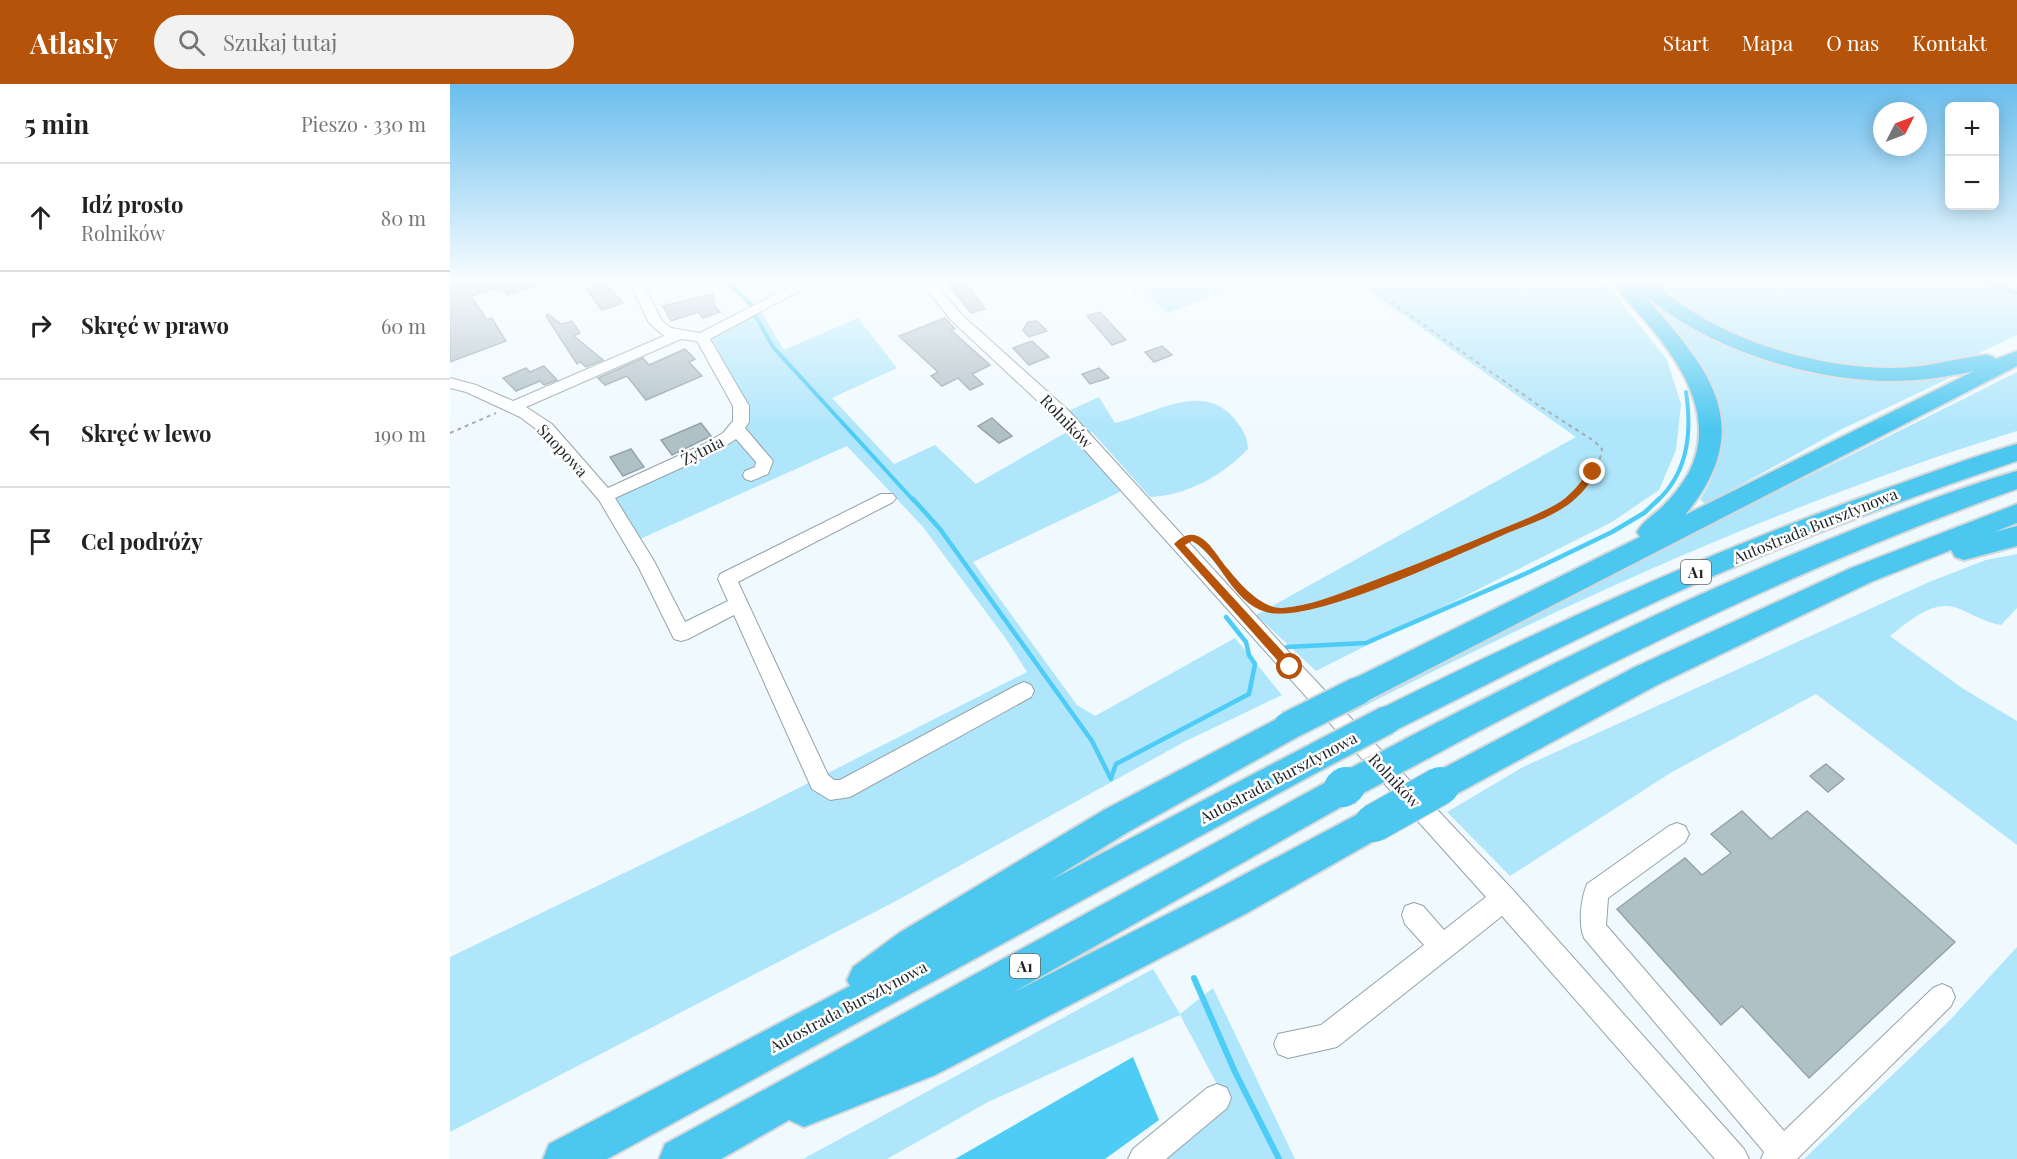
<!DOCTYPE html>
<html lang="pl">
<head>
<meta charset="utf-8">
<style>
	body { margin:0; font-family:"Playfair Display",serif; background:#f2f2f2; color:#222 }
	.controls { position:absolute; right:18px; top:18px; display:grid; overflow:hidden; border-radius:9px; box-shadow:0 3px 15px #0003 }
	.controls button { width:54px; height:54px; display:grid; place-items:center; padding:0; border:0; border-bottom:2px solid #e0e0e0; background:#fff; color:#222; font:30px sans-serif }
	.compass { position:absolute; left:1423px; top:18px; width:54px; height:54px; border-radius:50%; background:#fff; box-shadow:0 3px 15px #0003; rotate:48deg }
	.stop { position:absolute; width:18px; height:18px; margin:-14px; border:4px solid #b45309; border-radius:50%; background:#fff }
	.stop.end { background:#b45309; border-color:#fff; box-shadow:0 2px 6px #0008 }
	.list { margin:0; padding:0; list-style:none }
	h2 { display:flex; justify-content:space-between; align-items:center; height:78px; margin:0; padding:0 24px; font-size:26px }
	h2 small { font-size:20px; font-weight:400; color:#767676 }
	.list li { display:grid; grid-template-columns:39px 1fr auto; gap:18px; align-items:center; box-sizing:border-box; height:108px; padding:0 24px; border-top:2px solid #e0e0e0 }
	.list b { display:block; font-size:22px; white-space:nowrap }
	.list p { margin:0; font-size:20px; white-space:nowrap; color:#767676 }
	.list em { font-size:20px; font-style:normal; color:#767676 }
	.icon { flex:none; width:33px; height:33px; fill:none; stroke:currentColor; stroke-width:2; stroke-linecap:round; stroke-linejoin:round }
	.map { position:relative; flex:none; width:1567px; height:1075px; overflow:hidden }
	header { display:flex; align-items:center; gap:36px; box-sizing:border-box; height:84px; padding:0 30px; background:#b45309; color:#fff }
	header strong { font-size:28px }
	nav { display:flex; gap:33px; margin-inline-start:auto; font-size:21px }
	.search { width:420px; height:54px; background:#f2f2f2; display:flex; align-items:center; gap:15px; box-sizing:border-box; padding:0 21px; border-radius:33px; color:#767676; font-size:22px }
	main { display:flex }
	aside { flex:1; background:#fff }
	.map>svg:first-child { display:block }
	.green { fill:#afe6fb }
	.water { fill:#4dccf6 }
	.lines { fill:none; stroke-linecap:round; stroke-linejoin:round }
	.stream-far2 { stroke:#4dccf6; stroke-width:4 }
	.stream-far1 { stroke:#4dccf6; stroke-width:4.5 }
	.stream { stroke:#4dccf6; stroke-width:6 }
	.building { fill:#b0c0c7; stroke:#95a4ab; stroke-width:1.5 }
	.minor-casing { stroke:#94a3a9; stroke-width:2 }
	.highway-casing { stroke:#d6d7d8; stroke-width:4 }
	.path-far1 { stroke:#a3abaf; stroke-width:2; stroke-dasharray:4 4; stroke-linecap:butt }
	.path { stroke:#a3abaf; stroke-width:3; stroke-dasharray:4.5 4.5; stroke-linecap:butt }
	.minor { fill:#fff; fill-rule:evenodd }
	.highway { fill:#4cc7f0; fill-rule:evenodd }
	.highway-bridge-far1-casing { stroke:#d6d7d8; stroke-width:32; stroke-linecap:butt }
	.highway-bridge-casing { stroke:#d6d7d8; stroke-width:40; stroke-linecap:butt }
	.highway-bridge-far1 { stroke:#4cc7f0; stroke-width:28 }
	.highway-bridge { stroke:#4cc7f0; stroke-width:38 }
	.route { fill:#b45309 }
	.labels { text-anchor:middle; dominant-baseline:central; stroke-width:5; stroke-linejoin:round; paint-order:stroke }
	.shield { fill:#fff; stroke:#616567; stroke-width:1.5 }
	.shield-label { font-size:15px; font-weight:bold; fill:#1d2326 }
	.street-label { font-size:16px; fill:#1d2326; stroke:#fff }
</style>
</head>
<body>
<header>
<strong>Atlasly</strong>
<div class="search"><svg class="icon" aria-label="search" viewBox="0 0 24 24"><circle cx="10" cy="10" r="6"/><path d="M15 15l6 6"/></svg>Szukaj tutaj</div>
<nav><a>Start</a><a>Mapa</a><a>O nas</a><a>Kontakt</a></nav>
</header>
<main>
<aside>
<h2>5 min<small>Pieszo · 330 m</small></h2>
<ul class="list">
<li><svg class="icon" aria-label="ahead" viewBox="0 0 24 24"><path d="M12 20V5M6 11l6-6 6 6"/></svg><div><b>Idź prosto</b><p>Rolników</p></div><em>80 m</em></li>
<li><svg class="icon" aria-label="right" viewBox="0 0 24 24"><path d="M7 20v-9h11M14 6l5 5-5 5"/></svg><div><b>Skręć w prawo</b></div><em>60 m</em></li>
<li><svg class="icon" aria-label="left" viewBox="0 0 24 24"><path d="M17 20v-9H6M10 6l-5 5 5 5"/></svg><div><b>Skręć w lewo</b></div><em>190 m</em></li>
<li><svg class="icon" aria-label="arrive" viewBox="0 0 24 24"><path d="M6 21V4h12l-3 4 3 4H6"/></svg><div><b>Cel podróży</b></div></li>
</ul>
</aside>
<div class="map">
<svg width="1567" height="1075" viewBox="0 0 1567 1075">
	<rect width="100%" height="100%" fill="#f0fafe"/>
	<g class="green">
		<path d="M 677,195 L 809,195 L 718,229 Z"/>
		<path d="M 902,195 L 1153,195 L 1217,276 L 1231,320 L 1226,366 L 1209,406 L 1162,438 L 866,587 L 806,531 L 1126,353 Z"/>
		<path d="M 1179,195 L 1184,195 L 1207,217 L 1340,279 L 1504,292 L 1390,346 L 1256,420 L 1250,416 C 1286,361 1273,311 1235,261 C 1217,238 1195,219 1179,195 Z"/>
		<path d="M 1199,195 L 1567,195 L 1567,251 C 1540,263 1511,280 1482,284 C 1393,294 1262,262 1199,195 Z"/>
		<path d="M 311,227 L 334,266 L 408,234 L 447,284 L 382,314 L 444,380 L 485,361 L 526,400 L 629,341 L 618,327 L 649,313 L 665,339 C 703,331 750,297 783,333 C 792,344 797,351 798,365 C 772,392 738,411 700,413 L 642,348 L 628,353 L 672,407 L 523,478 L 627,621 L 645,632 L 785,554 L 832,611 L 734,658 L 444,818 L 0,1048 L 0,873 L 309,724 L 577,588 L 556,555 L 473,443 L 397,362 L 179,460 L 151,417 L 262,366 L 296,320 L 262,255 Z"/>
		<path d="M 1567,288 L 1567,347 C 1337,418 1115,519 901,629 L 895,623 C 1118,509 1343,401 1567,288 Z"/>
		<path d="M 1567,470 L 1567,524 L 1551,541 C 1535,538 1522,530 1507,524 C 1483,515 1458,538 1440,552 L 1512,604 L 1567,637 L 1567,761 L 1366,610 L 1222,688 L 1060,792 L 997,728 L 1073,683 L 1479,498 L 1536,476 Z"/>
		<path d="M 1567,863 L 1567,1075 L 1354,1075 L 1501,935 Z"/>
		<path d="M 703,885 L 730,930 L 763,904 L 845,1075 L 707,1075 L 776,1017 L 730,931 L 538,1018 L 437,1075 L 353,1075 Z"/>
	</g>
	<path class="water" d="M 683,973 L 709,1036 L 655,1075 L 505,1075 Z"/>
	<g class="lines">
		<g class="stream-far2">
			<path d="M 275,195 L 302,222"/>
			<path d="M 1527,195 L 1567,209"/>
			<path d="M 304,229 L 323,263 L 464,417"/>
			<path d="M 1207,417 C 1239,388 1242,347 1236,308"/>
		</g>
		<g class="stream-far1">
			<path d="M 463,415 L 490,445 L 642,657 L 661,695"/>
			<path d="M 837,563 L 916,559 L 1077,489 L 1162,448 L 1194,429 L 1209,415"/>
			<path d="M 661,694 L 666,680 L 799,610 L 805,580 L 799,571 L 796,558 L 776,533"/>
		</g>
		<path class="stream" d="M 744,894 L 785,988 L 829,1075"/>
	</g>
	<g class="building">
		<path d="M 11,195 L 100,195 L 100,196 L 58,211 L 50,203 L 21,212 L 37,236 L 42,234 L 56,257 L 0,278 L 0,198 Z"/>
		<path d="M 494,195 L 513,195 L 535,225 L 521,229 Z"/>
		<path d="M 155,198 L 173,219 L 152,226 L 136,205 Z"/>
		<path d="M 263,210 L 265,222 L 270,228 L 253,234 L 248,228 L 221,237 L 213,222 Z"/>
		<path d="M 650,228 L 676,256 L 662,261 L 637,232 Z"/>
		<path d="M 98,230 L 111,240 L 122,237 L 130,249 L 124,252 L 153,276 L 136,283 L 130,278 L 127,280 L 96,232 Z"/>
		<path d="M 495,234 L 505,245 L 501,246 L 540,281 L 522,290 L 533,300 L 520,306 L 508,294 L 492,302 L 481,292 L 488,288 L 449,252 Z"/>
		<path d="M 587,237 L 597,247 L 579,253 L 573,246 L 578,238 Z"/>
		<path d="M 582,257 L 599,273 L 579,281 L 563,264 Z"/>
		<path d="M 712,262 L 722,271 L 704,278 L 695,268 Z"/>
		<path d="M 235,265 L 245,275 L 239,278 L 252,292 L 196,316 L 177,292 L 155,301 L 148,294 L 193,274 L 199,281 Z"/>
		<path d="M 94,282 L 107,296 L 94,301 L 90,297 L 66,307 L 53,294 L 76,284 L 80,288 Z"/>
		<path d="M 649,284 L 659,294 L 640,300 L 632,290 Z"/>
		<path d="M 542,334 L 554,345 L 562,352 L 549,359 L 528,342 Z"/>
		<path d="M 251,339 L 261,352 L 222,371 L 211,356 Z"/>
		<path d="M 181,365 L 194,383 L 173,392 L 160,373 Z"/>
		<path d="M 1376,680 L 1394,695 L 1378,708 L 1360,692 Z"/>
		<path d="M 1292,727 L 1321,755 L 1357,727 L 1505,858 L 1359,994 L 1292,922 L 1271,941 L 1167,825 L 1235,774 L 1252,791 L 1281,769 L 1261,750 Z"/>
	</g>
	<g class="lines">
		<defs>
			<g id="minor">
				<path d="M 178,195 L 190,195 L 212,237 L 221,244 L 250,249 L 355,195 L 371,195 L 260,255 L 299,322 L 299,338 L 295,344 L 323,377 L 318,390 L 301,397 L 295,395 L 293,391 L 295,387 L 305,383 L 306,378 L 286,355 L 266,368 L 165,414 L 204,477 L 235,538 L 278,517 L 268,495 L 270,490 L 431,410 L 443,410 L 446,414 L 443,418 L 288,498 L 378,691 L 384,696 L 390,696 L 567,601 L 574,598 L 581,601 L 584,607 L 581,613 L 400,713 L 380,716 L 362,705 L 284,531 L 238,555 L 231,557 L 224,555 L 189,484 L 149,416 L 90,348 L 70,333 L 16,308 L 0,304 L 0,294 L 26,301 L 63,317 L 214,252 L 199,239 ZM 231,255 L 247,257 L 283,322 L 283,337 L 273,349 L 254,360 L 158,404 L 102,340 L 76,323 Z"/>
				<path d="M 468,195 L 481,195 L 512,231 L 618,326 L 847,577 L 1063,806 L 1294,1065 L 1299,1075 L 1265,1075 L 1052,832 L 887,963 L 838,974 L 828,970 L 824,960 L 828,950 L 871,941 L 974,861 L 955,840 L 952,831 L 955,822 L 964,819 L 973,822 L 994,846 L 1036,813 L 606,334 L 502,237 Z"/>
				<path d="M 1227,739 L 1235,742 L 1239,750 L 1235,758 L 1158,814 L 1156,841 L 1334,1047 L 1483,904 L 1492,900 L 1501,904 L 1505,913 L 1501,922 L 1347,1075 L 1311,1075 L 1314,1068 L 1134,854 C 1128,839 1131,815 1137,800 L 1219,742 Z"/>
				<path d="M 767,1000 L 777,1004 L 781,1014 L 777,1024 L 716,1075 L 678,1075 L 683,1065 L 757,1004 Z"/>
			</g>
			<g id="highway">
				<path d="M 1161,195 L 1180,195 C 1245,272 1317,332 1235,431 L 1524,287 C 1497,293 1470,297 1442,297 C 1367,297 1275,270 1214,226 C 1202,218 1188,207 1182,195 L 1202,195 C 1258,253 1363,284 1443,284 C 1476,284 1502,275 1534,271 C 1539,270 1542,272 1546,275 L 1567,267 L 1567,282 L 919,616 L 908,620 L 897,616 L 893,607 L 897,598 L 1190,453 L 1187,448 C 1193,437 1204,431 1213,422 C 1222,413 1231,402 1238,390 C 1268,334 1231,279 1195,237 C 1184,224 1169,210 1161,195 Z"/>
				<path d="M 1567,360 L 1567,377 C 1461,413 1356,451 1254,496 C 1150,542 1049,594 948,645 L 937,649 L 926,645 L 921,636 L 926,627 C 1088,547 1251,471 1421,410 C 1469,393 1518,374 1567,360 Z"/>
				<path d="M 1567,387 L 1567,405 C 1362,478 1169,572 977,675 L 966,679 L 955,675 L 950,665 L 955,655 C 1091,585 1228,517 1370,459 C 1435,433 1500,406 1567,387 Z"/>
				<path d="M 1567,420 L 1567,439 L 1544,448 L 1567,442 L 1567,462 L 1514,476 L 1505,473 L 1501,466 L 1421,498 L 1207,601 L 1010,708 L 998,713 L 986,708 L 982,698 L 986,688 L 1185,583 L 1401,484 Z"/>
				<path d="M 838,629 L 849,632 L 854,642 L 849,652 L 678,748 L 601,796 L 855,663 L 866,659 L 877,663 L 882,673 L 877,683 L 157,1075 L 93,1075 L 99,1060 L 400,902 L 397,896 L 403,883 L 449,849 L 654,726 Z"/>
				<path d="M 893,689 L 905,693 L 909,704 L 905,715 L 562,909 L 771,803 L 912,728 L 924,723 L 936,728 L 941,739 L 936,750 L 797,829 L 485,991 L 354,1043 L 339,1036 L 271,1075 L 209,1075 L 215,1060 Z"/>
			</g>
		</defs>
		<use href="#minor" class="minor-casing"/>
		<use href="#highway" class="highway-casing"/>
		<g class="path-far1">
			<path d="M 671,195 L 689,211"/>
			<path d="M 908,195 L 1091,323 L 1144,357 L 1152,365 C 1150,385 1131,405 1116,417"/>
			<path d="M 0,349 L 46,329"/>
		</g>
		<g class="path">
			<path d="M 747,455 L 756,461 L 765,474"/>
			<path d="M 804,516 L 815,524 L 829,528 L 882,516 L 980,479 L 1109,422 L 1118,415"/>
		</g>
		<use href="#minor" class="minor"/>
		<use href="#highway" class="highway"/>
		<defs>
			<g id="highway-bridge-far1">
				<path d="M 838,642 L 908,607"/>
				<path d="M 866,673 L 937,636"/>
				<path d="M 893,704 L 966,665"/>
				<path d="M 988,704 L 998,698"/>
			</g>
			<g id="highway-bridge">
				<path d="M 893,704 L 896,702"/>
				<path d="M 924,739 L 990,702"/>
			</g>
		</defs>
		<use href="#highway-bridge-far1" class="highway-bridge-far1-casing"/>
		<use href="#highway-bridge" class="highway-bridge-casing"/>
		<use href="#highway-bridge-far1" class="highway-bridge-far1"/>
		<use href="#highway-bridge" class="highway-bridge"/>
	</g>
	<linearGradient id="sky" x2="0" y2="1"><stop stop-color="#6abeee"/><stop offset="0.57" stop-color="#f8fdff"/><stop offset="1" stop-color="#f8fdff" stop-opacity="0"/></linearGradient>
	<rect width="1567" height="345" fill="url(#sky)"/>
	<path class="route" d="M 1140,386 L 1147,388 C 1138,402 1128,415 1113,424 C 1095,436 1071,443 1051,452 C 1004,472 861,541 816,528 C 781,518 771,473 742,457 L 735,461 L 844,580 L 845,583 L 840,587 L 836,586 L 724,460 C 749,434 764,469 778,485 C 790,500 812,525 832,524 C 861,522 888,510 915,500 C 952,486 989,471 1025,456 C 1051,444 1080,435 1105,421 C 1120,413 1130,399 1140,386 Z"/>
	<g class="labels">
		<g class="shield">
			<rect x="1231" y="476" width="30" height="24" rx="4.5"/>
			<rect x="560" y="870" width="30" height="24" rx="4.5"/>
		</g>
		<g class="shield-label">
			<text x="1246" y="488">A1</text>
			<text x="575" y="882">A1</text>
		</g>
		<g class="street-label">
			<text transform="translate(617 337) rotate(46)">Rolników</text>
			<text transform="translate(113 366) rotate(47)">Snopowa</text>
			<text transform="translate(252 366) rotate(-27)">Żytnia</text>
			<text transform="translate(1365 441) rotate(-22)">Autostrada Bursztynowa</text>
			<text transform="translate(828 693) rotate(-28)">Autostrada Bursztynowa</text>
			<text transform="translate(945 696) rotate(47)">Rolników</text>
			<text transform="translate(398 922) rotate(-28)">Autostrada Bursztynowa</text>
		</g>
	</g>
</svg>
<div class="controls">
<button>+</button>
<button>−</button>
</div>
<svg class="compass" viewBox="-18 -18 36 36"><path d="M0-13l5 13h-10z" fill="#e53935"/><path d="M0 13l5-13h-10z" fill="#767676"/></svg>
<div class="stop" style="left:840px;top:583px"></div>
<div class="stop end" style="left:1143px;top:388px"></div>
</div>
</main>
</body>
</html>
